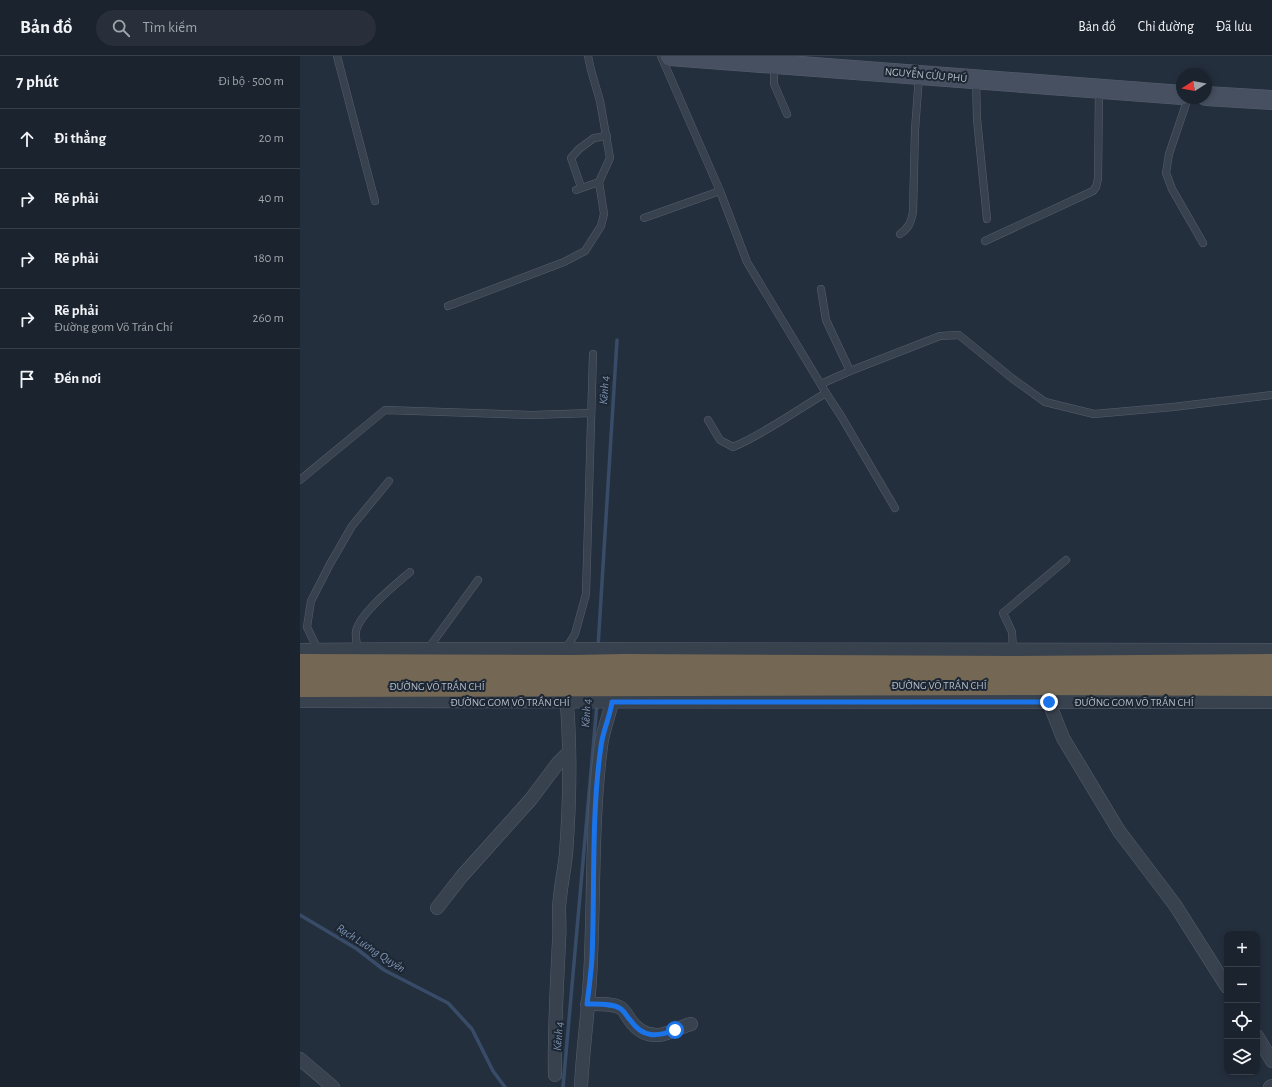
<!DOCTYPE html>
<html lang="vi">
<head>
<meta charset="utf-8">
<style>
	body { margin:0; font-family:"Alegreya Sans",sans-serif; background:#282f3a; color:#f1f3f6 }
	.controls { position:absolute; right:12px; bottom:12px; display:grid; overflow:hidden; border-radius:8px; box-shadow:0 2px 6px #0003 }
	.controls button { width:36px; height:36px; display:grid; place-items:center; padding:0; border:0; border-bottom:1px solid #39404a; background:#1b232e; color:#f1f3f6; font:20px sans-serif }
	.compass { position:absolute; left:876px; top:12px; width:36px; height:36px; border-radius:50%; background:#1b232e; box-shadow:0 2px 6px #0003; rotate:259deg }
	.stop { position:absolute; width:12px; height:12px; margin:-9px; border:3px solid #1a73e8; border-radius:50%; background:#fff }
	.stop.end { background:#1a73e8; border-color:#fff; box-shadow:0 1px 4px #0008 }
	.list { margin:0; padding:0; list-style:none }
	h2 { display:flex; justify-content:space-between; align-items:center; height:52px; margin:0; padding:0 16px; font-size:17px }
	h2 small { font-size:13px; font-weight:400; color:#a0a4aa }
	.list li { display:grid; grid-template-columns:26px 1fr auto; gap:12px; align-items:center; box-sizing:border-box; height:60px; padding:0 16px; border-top:1px solid #39404a }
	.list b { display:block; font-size:15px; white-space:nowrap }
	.list p { margin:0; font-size:13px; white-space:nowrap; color:#a0a4aa }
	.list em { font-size:13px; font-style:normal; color:#a0a4aa }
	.icon { flex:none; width:22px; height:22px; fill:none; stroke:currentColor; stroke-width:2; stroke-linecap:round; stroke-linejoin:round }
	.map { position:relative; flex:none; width:972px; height:1031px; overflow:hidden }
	header { display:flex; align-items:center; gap:24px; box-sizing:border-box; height:56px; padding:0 20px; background:#1b232e; border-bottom:1px solid #39404a }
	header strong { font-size:19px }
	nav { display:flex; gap:22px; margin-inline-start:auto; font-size:14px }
	.search { width:280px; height:36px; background:#282f3a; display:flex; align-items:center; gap:10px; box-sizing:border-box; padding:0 14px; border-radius:22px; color:#a0a4aa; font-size:15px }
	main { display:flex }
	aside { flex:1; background:#1b232e }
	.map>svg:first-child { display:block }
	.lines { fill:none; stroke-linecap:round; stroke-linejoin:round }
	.stream { stroke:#394c67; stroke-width:3.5 }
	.lane-casing { stroke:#565f6c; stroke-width:8 }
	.street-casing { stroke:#565f6c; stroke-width:14 }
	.secondary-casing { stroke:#565f6c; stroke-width:20 }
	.highway-casing { stroke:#434c59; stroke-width:24 }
	.lane { stroke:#38414e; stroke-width:7 }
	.street { stroke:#38414e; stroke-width:13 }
	.secondary { stroke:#465061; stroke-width:19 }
	.highway { stroke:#746855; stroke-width:22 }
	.route { stroke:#1a73e8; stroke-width:5 }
	.labels { text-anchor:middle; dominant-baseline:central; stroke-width:4; stroke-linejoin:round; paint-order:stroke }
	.street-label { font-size:11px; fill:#b4bcc9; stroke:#1d2633 }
	.water-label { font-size:12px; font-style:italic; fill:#7c92b1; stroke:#1d2633 }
</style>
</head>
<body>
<header>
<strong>Bản đồ</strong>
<div class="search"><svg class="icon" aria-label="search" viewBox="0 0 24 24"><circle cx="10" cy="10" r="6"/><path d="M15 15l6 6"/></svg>Tìm kiếm</div>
<nav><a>Bản đồ</a><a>Chỉ đường</a><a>Đã lưu</a></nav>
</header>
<main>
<aside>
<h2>7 phút<small>Đi bộ · 500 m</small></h2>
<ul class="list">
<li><svg class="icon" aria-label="ahead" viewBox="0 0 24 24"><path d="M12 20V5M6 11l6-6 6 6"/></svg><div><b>Đi thẳng</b></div><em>20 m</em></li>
<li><svg class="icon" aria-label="right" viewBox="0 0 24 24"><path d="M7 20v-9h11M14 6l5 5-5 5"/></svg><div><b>Rẽ phải</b></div><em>40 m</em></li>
<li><svg class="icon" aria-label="right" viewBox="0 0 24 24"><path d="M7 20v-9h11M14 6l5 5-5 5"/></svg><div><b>Rẽ phải</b></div><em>180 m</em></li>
<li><svg class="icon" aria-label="right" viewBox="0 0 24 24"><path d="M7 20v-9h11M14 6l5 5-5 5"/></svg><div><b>Rẽ phải</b><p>Đường gom Võ Trần Chí</p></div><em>260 m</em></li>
<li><svg class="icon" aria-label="arrive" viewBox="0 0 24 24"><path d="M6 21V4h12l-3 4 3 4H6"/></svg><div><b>Đến nơi</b></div></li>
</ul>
</aside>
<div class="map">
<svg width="972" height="1031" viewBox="0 0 972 1031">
	<rect width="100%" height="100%" fill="#242f3e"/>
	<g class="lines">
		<g class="stream">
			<path d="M 298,591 L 317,284"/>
			<path d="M 0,859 L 57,893 L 84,914 L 148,947 L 172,973 L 193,1015 L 205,1031"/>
			<path d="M 263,1031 L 297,648"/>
		</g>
		<defs>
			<g id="lane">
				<path d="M 37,0 L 75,145"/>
				<path d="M 361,0 L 420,135 L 447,206 L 526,337 L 541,360 L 595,452"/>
				<path d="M 474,9 L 474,28 L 487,58"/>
				<path d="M 676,23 L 677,63 L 687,163"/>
				<path d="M 888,42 L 869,98 L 866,117 L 872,133 L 903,187"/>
				<path d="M 281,131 L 271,102 L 279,93 L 294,82 L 307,80"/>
				<path d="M 276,134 L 299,126 L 310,102 L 300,45 L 291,14 L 288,0"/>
				<path d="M 344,162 L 420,135"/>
				<path d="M 600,178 C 609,172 611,166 613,156 L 615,74 L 619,20"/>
				<path d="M 685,185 L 793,135 L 796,131 L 798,123 L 799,34"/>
				<path d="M 521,233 L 526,264 L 550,315"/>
				<path d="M 148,250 L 264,206 L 285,195 L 301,170 L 304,158 L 299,126"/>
				<path d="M 521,328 L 550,315 L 640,280 L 659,279 L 713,323 L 745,346 L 794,358 L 873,351 L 972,339"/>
				<path d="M 408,364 L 420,384 L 433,391 C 466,377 495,355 526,337"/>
				<path d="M 0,424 L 85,354 L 232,359 L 291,357"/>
				<path d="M 128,593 L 178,524"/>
				<path d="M 18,594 L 7,571 L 11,545 L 30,508 L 52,470 L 89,425"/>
				<path d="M 58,594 C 57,588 55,581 56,575 C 60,557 95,529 110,516"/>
				<path d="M 265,594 L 275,578 L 286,538 L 293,298"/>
				<path d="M 713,595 L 712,576 L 703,557 L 766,504"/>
			</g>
			<g id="street">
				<path d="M 0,594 L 128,593 L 972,594"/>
				<path d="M 746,639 L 763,682 L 819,775 L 875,849 L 927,931"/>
				<path d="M 0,645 L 972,646"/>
				<path d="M 137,852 L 162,820 L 231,743 L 258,707 L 269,696"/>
				<path d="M 287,948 C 297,948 312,947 321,952 C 325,955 327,960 330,964 C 337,974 347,980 359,979 C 369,978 380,971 391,968"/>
				<path d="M 957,980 L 972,1005"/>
				<path d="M 0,1003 L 33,1031"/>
				<path d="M 255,1019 C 254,974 257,930 259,885 C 260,874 259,863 259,852 C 260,834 264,816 266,798 C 270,744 271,690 266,637"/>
				<path d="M 281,1031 C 283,988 290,945 291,901 C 294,831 292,760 301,690 C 303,672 311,656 314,637"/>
				<path d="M 970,1031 L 972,1030"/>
			</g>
			<g id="secondary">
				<path d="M 370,0 L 882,39"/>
				<path d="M 906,40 L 972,44"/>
			</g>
			<g id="highway">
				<path d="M 0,609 L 274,610 L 324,609 L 715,611 L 972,609"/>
				<path d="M 0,630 L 742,628 L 972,629"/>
			</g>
		</defs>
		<use href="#lane" class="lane-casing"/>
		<use href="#street" class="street-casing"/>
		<use href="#secondary" class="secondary-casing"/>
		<use href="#highway" class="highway-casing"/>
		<use href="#lane" class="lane"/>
		<use href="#street" class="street"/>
		<use href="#secondary" class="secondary"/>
		<use href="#highway" class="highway"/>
	</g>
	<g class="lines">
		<path class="route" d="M 375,974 C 357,981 343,982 331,965 C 327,961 325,956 321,953 C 313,947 297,948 287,948 C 289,933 291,917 292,902 C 295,832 291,760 301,690 C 303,674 310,661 312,646 L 749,646"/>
	</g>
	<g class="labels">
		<g class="street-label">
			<text transform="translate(626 19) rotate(5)">NGUYỄN CỬU PHÚ</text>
			<text x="639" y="629">ĐƯỜNG VÕ TRẦN CHÍ</text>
			<text x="137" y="630">ĐƯỜNG VÕ TRẦN CHÍ</text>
			<text x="210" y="646">ĐƯỜNG GOM VÕ TRẦN CHÍ</text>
			<text x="834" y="646">ĐƯỜNG GOM VÕ TRẦN CHÍ</text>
		</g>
		<g class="water-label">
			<text transform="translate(304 334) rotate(-86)">Kênh 4</text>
			<text transform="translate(286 657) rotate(-86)">Kênh 4</text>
			<text transform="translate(71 892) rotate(33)">Rạch Lương Quyền</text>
			<text transform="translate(258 980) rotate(-85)">Kênh 4</text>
		</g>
	</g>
</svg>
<div class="controls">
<button>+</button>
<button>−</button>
<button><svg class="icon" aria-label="locate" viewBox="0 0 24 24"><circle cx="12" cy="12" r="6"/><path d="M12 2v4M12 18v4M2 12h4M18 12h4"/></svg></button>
<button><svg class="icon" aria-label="layers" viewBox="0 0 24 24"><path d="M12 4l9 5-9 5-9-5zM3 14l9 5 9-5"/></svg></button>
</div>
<svg class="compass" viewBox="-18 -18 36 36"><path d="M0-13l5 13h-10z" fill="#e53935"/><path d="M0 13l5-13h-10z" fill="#a0a4aa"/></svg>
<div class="stop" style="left:375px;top:974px"></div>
<div class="stop end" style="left:749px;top:646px"></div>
</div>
</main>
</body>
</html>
